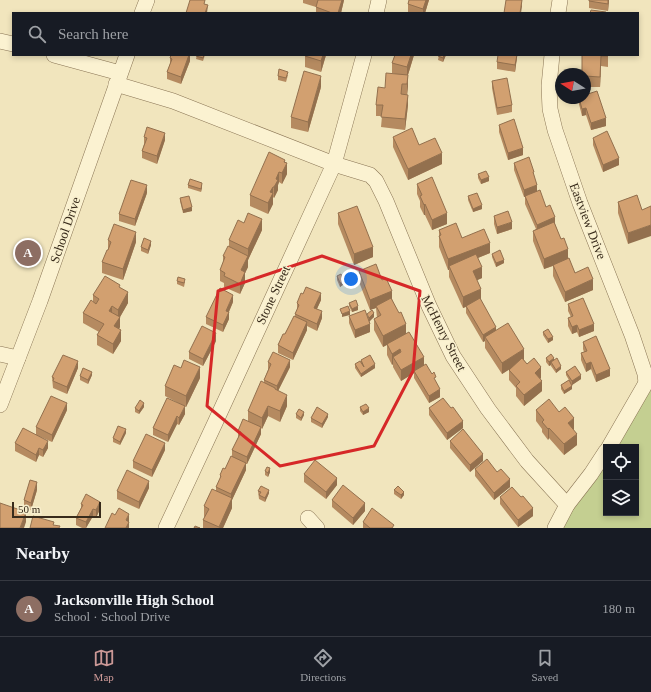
<!DOCTYPE html>
<html lang="en">
<head>
<meta charset="utf-8">
<style>
	body { margin:0; font-family:Georgia,serif; background:#20242c; color:#f1f3f6 }
	.controls { position:absolute; right:12px; bottom:12px; display:grid; overflow:hidden; border-radius:0px; box-shadow:0 2px 6px #0003 }
	.controls button { width:36px; height:36px; display:grid; place-items:center; padding:0; border:0; border-bottom:1px solid #363941; background:#171b24; color:#f1f3f6; font:20px sans-serif }
	.compass { position:absolute; left:555px; top:68px; width:36px; height:36px; border-radius:50%; background:#171b24; box-shadow:0 2px 6px #0003; rotate:281deg }
	.scale { position:absolute; left:12px; bottom:10px; width:89px; box-sizing:border-box; padding-left:4px; border:2px solid #382b1b; border-top:0; font-size:11px; line-height:14px; white-space:nowrap; color:#382b1b; -webkit-text-stroke:3px #f8efcd; paint-order:stroke }
	.you { position:absolute; left:351px; top:279px; width:14px; height:14px; margin:-10px; border:3px solid #fff; border-radius:50%; background:#1a73e8; box-shadow:0 0 0 6px #1a73e833 }
	.badge { display:grid; place-items:center; width:26px; height:26px; border-radius:50%; background:#cb9896; color:#fff; font-size:13px; font-weight:700 }
	.pin { position:absolute; translate:-50% -50%; border:2px solid #fff; box-shadow:0 1px 4px #0006 }
	.list { margin:0; padding:0; list-style:none }
	h2 { display:flex; justify-content:space-between; align-items:center; height:52px; margin:0; padding:0 16px; font-size:17px }
	h2 small { font-size:13px; font-weight:400; color:#9ea1a6 }
	.list li { display:grid; grid-template-columns:26px 1fr auto; gap:12px; align-items:center; box-sizing:border-box; height:56px; padding:0 16px; border-top:1px solid #363941 }
	.list b { display:block; font-size:15px; white-space:nowrap }
	.list p { margin:0; font-size:13px; white-space:nowrap; color:#9ea1a6 }
	.list em { font-size:13px; font-style:normal; color:#9ea1a6 }
	.icon { flex:none; width:22px; height:22px; fill:none; stroke:currentColor; stroke-width:2; stroke-linecap:round; stroke-linejoin:round }
	.map { position:relative; flex:none; width:651px; height:528px; overflow:hidden }
	.search { position:absolute; background:#171b24; box-shadow:0 2px 6px #0003; left:12px; right:12px; top:12px; height:44px; display:flex; align-items:center; gap:10px; box-sizing:border-box; padding:0 14px; border-radius:0px; color:#9ea1a6; font-size:15px }
	.sheet { height:108px; background:#171b24 }
	nav { display:flex; justify-content:space-around; align-items:center; box-sizing:border-box; height:56px; border-top:1px solid #363941; background:#171b24; font-size:11px; color:#9ea1a6 }
	nav a { display:grid; justify-items:center; gap:2px }
	nav .on { color:#cb9896 }
	.map>svg:first-child { display:block }
	.green { fill:#c4cf91 }
	.lines { fill:none; stroke-linecap:round; stroke-linejoin:round }
	.minor-casing { stroke:#8a7555; stroke-width:16 }
	.minor { stroke:#fbf2d1; stroke-width:15 }
	.wall { fill:#b58a60 }
	.shaded-wall { fill:#93704e }
	.building { fill:#d2a070; stroke:#93704e }
	.marked { fill:none; stroke:#d62828; stroke-width:3; stroke-linejoin:round }
	.labels { text-anchor:middle; dominant-baseline:central; stroke-width:3; stroke-linejoin:round; paint-order:stroke }
	.street-label { font-size:13px; fill:#382b1b; stroke:#f8efcd }
</style>
</head>
<body>
<div class="map">
<svg width="651" height="528" viewBox="0 0 651 528">
	<rect width="100%" height="100%" fill="#f1e5bd"/>
	<path class="green" d="M 651,382 L 651,528 L 555,528 L 606,450 L 606,513 L 636,513 L 636,447 L 608,447 Z"/>
	<g class="lines">
		<defs>
			<g id="minor">
				<path d="M 142,13 L 147,0"/>
				<path d="M 376,13 L 379,0"/>
				<path d="M 558,13 L 560,0"/>
				<path d="M 0,41 L 13,44"/>
				<path d="M 54,55 L 120,73"/>
				<path d="M 552,55 L 549,86 L 550,109 L 555,130 L 580,203 L 632,335 L 645,374 L 646,383"/>
				<path d="M 116,84 L 173,101 L 334,164 L 370,175 L 376,181 L 386,201 L 429,306 L 453,356 L 488,409 L 527,461 L 567,505"/>
				<path d="M 0,354 L 18,358"/>
				<path d="M 0,405 L 40,301 L 127,55"/>
				<path d="M 609,447 L 646,383 L 651,382"/>
				<path d="M 308,518 L 317,528"/>
				<path d="M 166,528 L 215,423 L 334,164 L 364,55"/>
				<path d="M 555,528 L 567,505 L 591,474 L 606,451"/>
			</g>
		</defs>
		<use href="#minor" class="minor-casing"/>
		<use href="#minor" class="minor"/>
	</g>
	<g class="wall">
		<path d="M 303,0 L 344,0 L 341,13 L 316,13 L 316,7 L 303,3 Z"/>
		<path d="M 409,0 L 429,0 L 425,13 L 408,13 L 408,4 Z"/>
		<path d="M 589,0 L 609,0 L 608,11 L 589,8 Z"/>
		<path d="M 190,55 L 190,61 L 181,84 L 167,79 L 167,72 L 170,64 L 170,58 Z"/>
		<path d="M 197,55 L 205,55 L 203,61 L 196,59 Z"/>
		<path d="M 305,55 L 326,55 L 321,72 L 305,67 Z"/>
		<path d="M 395,55 L 414,55 L 408,75 L 408,86 L 407,95 L 408,105 L 405,130 L 381,127 L 382,116 L 376,116 L 376,105 L 385,88 L 395,74 L 392,73 L 392,63 Z"/>
		<path d="M 439,55 L 446,55 L 443,62 L 438,60 Z"/>
		<path d="M 517,55 L 515,72 L 497,69 L 497,62 Z"/>
		<path d="M 582,55 L 608,55 L 608,67 L 601,66 L 600,87 L 585,87 L 585,74 Z"/>
		<path d="M 288,75 L 286,82 L 278,80 L 278,76 Z"/>
		<path d="M 492,81 L 512,105 L 512,112 L 497,115 L 492,88 Z"/>
		<path d="M 321,87 L 308,132 L 291,128 L 291,117 Z"/>
		<path d="M 579,98 L 585,98 L 606,126 L 591,130 L 586,115 L 582,116 L 579,104 Z"/>
		<path d="M 499,125 L 523,155 L 508,160 L 499,132 Z"/>
		<path d="M 144,137 L 165,140 L 157,164 L 142,158 L 142,151 L 144,144 Z"/>
		<path d="M 393,137 L 419,145 L 442,164 L 408,180 L 393,147 Z"/>
		<path d="M 593,138 L 619,165 L 603,172 L 593,145 Z"/>
		<path d="M 285,162 L 287,174 L 282,184 L 279,182 L 278,185 L 278,190 L 274,198 L 273,197 L 273,204 L 268,214 L 250,206 L 250,195 Z"/>
		<path d="M 514,163 L 534,175 L 537,191 L 546,207 L 555,224 L 568,258 L 575,273 L 593,290 L 565,302 L 553,276 L 553,266 L 544,269 L 533,241 L 533,231 L 536,229 L 525,204 L 525,197 L 524,197 L 514,170 Z"/>
		<path d="M 478,174 L 489,181 L 481,184 L 478,178 Z"/>
		<path d="M 417,184 L 447,224 L 432,230 L 425,215 L 424,215 L 420,207 L 420,201 L 417,194 Z"/>
		<path d="M 188,185 L 202,187 L 201,192 L 188,188 Z"/>
		<path d="M 147,193 L 135,226 L 119,221 L 119,214 Z"/>
		<path d="M 637,195 L 628,244 L 618,213 L 618,202 Z"/>
		<path d="M 468,196 L 482,209 L 473,212 L 468,200 Z"/>
		<path d="M 180,198 L 192,211 L 183,213 L 180,201 Z"/>
		<path d="M 338,213 L 373,257 L 354,265 L 338,224 Z"/>
		<path d="M 494,216 L 512,229 L 497,234 L 494,224 Z"/>
		<path d="M 244,223 L 262,230 L 248,260 L 248,267 L 245,273 L 245,283 L 240,294 L 224,287 L 224,283 L 220,281 L 220,270 L 223,263 L 223,256 L 229,247 L 229,240 Z"/>
		<path d="M 439,230 L 462,238 L 490,253 L 478,258 L 482,278 L 477,280 L 481,300 L 496,330 L 524,360 L 527,364 L 541,378 L 540,379 L 542,391 L 524,406 L 516,396 L 516,388 L 509,380 L 509,370 L 511,368 L 502,374 L 485,348 L 485,341 L 483,342 L 466,313 L 466,307 L 463,308 L 449,277 L 449,270 L 448,270 L 439,247 Z"/>
		<path d="M 108,240 L 136,242 L 123,280 L 102,273 L 102,262 L 108,250 Z"/>
		<path d="M 151,245 L 148,254 L 141,251 L 141,247 Z"/>
		<path d="M 492,254 L 504,263 L 496,267 L 492,257 Z"/>
		<path d="M 359,271 L 382,280 L 392,299 L 406,333 L 424,365 L 436,382 L 440,397 L 429,403 L 414,378 L 414,373 L 401,381 L 393,367 L 393,364 L 392,365 L 387,355 L 387,345 L 383,347 L 374,330 L 374,319 L 377,318 L 376,308 L 370,310 L 359,282 Z"/>
		<path d="M 337,276 L 344,284 L 340,287 L 337,280 Z"/>
		<path d="M 177,281 L 185,282 L 184,287 L 177,284 Z"/>
		<path d="M 120,288 L 128,303 L 120,317 L 120,327 L 119,329 L 121,341 L 113,354 L 97,345 L 97,335 L 99,332 L 83,323 L 83,313 L 93,302 L 93,295 Z"/>
		<path d="M 321,300 L 317,309 L 322,318 L 317,331 L 307,326 L 307,330 L 293,360 L 278,353 L 278,345 L 295,316 L 295,314 L 297,310 L 297,303 Z"/>
		<path d="M 233,302 L 229,312 L 229,319 L 223,332 L 206,324 L 206,317 Z"/>
		<path d="M 349,303 L 358,310 L 352,312 L 349,306 Z"/>
		<path d="M 568,304 L 594,331 L 579,337 L 577,332 L 572,334 L 568,326 L 568,318 L 571,317 L 568,311 Z"/>
		<path d="M 349,316 L 374,317 L 369,321 L 370,332 L 355,338 L 349,323 Z"/>
		<path d="M 543,332 L 553,340 L 548,343 L 543,335 Z"/>
		<path d="M 216,341 L 203,366 L 189,359 L 189,352 Z"/>
		<path d="M 583,342 L 610,376 L 596,382 L 591,369 L 586,372 L 581,360 L 581,353 L 584,352 L 583,349 Z"/>
		<path d="M 546,358 L 554,360 L 561,369 L 556,373 L 551,366 L 551,365 L 549,366 L 546,362 Z"/>
		<path d="M 361,360 L 375,368 L 361,377 L 355,368 L 355,364 L 361,362 Z"/>
		<path d="M 268,362 L 290,367 L 278,391 L 287,406 L 280,422 L 268,416 L 262,429 L 261,428 L 261,434 L 247,464 L 246,464 L 246,470 L 232,500 L 232,508 L 223,528 L 203,528 L 203,520 L 205,518 L 204,517 L 204,506 L 216,491 L 216,487 L 220,479 L 220,475 L 225,469 L 232,457 L 232,450 L 238,438 L 238,431 L 248,421 L 248,411 L 264,382 L 264,380 L 268,370 Z"/>
		<path d="M 78,368 L 67,394 L 53,388 L 52,377 Z"/>
		<path d="M 566,372 L 581,379 L 572,385 L 572,389 L 564,394 L 561,389 L 561,385 L 569,380 L 566,375 Z"/>
		<path d="M 92,375 L 88,384 L 80,380 L 80,376 Z"/>
		<path d="M 200,378 L 186,407 L 165,396 L 165,386 Z"/>
		<path d="M 167,398 L 185,414 L 179,425 L 177,424 L 168,442 L 153,435 L 153,428 Z"/>
		<path d="M 144,407 L 139,414 L 135,412 L 135,408 Z"/>
		<path d="M 360,407 L 369,412 L 363,415 L 360,411 Z"/>
		<path d="M 429,408 L 463,428 L 447,440 L 429,415 Z"/>
		<path d="M 67,410 L 52,442 L 36,435 L 36,427 Z"/>
		<path d="M 536,410 L 559,412 L 574,429 L 573,430 L 577,445 L 564,455 L 549,438 L 548,440 L 542,432 L 542,429 L 536,421 Z"/>
		<path d="M 296,414 L 304,415 L 301,421 L 296,418 Z"/>
		<path d="M 328,417 L 322,428 L 311,422 L 311,418 Z"/>
		<path d="M 126,433 L 120,445 L 113,442 L 113,438 Z"/>
		<path d="M 450,441 L 483,461 L 470,472 L 450,448 Z"/>
		<path d="M 15,443 L 48,448 L 43,457 L 39,455 L 36,462 L 15,451 Z"/>
		<path d="M 165,450 L 152,477 L 133,468 L 133,461 Z"/>
		<path d="M 475,469 L 510,487 L 494,500 L 475,476 Z"/>
		<path d="M 265,471 L 270,472 L 268,477 L 265,475 Z"/>
		<path d="M 304,474 L 337,485 L 326,499 L 304,482 Z"/>
		<path d="M 149,488 L 139,509 L 117,499 L 117,491 Z"/>
		<path d="M 37,490 L 31,510 L 24,508 L 24,500 Z"/>
		<path d="M 394,490 L 404,495 L 401,499 L 394,494 Z"/>
		<path d="M 258,491 L 269,493 L 265,502 L 259,499 Z"/>
		<path d="M 500,497 L 533,516 L 518,527 L 500,504 Z"/>
		<path d="M 332,500 L 365,511 L 353,525 L 332,507 Z"/>
		<path d="M 81,504 L 100,509 L 96,518 L 93,516 L 86,528 L 82,528 L 76,525 L 76,518 L 81,508 Z"/>
		<path d="M 363,522 L 394,528 L 363,528 Z"/>
	</g>
	<g class="shaded-wall">
		<path d="M 342,0 L 344,0 L 341,13 L 338,13 Z"/>
		<path d="M 426,0 L 429,0 L 425,13 L 423,13 L 423,9 Z"/>
		<path d="M 522,0 L 522,6 L 521,13 L 520,13 Z"/>
		<path d="M 608,0 L 609,0 L 608,11 Z"/>
		<path d="M 208,5 L 207,13 L 205,13 Z"/>
		<path d="M 189,55 L 190,55 L 190,61 L 181,84 L 181,77 Z"/>
		<path d="M 323,55 L 326,55 L 321,72 L 321,61 Z"/>
		<path d="M 411,55 L 414,55 L 407,78 L 407,67 Z"/>
		<path d="M 444,55 L 446,55 L 443,62 L 443,58 Z"/>
		<path d="M 517,55 L 517,58 L 515,72 L 515,65 Z"/>
		<path d="M 601,56 L 601,66 L 600,87 L 600,77 Z"/>
		<path d="M 408,75 L 408,86 L 407,95 L 407,84 Z"/>
		<path d="M 321,76 L 321,87 L 308,132 L 308,122 Z"/>
		<path d="M 408,95 L 408,105 L 405,130 L 405,119 Z"/>
		<path d="M 586,108 L 586,115 L 582,116 L 582,109 Z"/>
		<path d="M 606,118 L 606,126 L 591,130 L 591,123 Z"/>
		<path d="M 165,133 L 165,140 L 157,164 L 157,156 Z"/>
		<path d="M 523,148 L 523,155 L 508,160 L 508,153 Z"/>
		<path d="M 442,153 L 442,164 L 408,180 L 408,169 Z"/>
		<path d="M 619,158 L 619,165 L 603,172 L 603,165 Z"/>
		<path d="M 285,160 L 285,167 L 287,163 L 287,174 L 282,184 L 282,173 L 284,162 Z"/>
		<path d="M 279,172 L 279,182 L 278,185 L 278,190 L 274,198 L 274,187 L 276,179 Z"/>
		<path d="M 489,177 L 489,181 L 481,184 L 481,180 Z"/>
		<path d="M 202,183 L 202,187 L 201,192 L 201,189 Z"/>
		<path d="M 147,185 L 147,193 L 135,226 L 135,219 Z"/>
		<path d="M 537,185 L 537,192 L 524,197 L 524,190 Z"/>
		<path d="M 273,187 L 273,204 L 268,214 L 268,203 L 270,192 Z"/>
		<path d="M 425,204 L 425,215 L 424,215 L 424,205 Z"/>
		<path d="M 482,205 L 482,209 L 473,212 L 473,209 Z"/>
		<path d="M 192,207 L 192,211 L 183,213 L 183,210 Z"/>
		<path d="M 447,213 L 447,224 L 432,230 L 432,220 Z"/>
		<path d="M 555,217 L 555,225 L 537,232 L 537,225 Z"/>
		<path d="M 262,219 L 262,230 L 248,260 L 248,267 L 245,273 L 245,283 L 240,294 L 240,284 L 241,270 L 248,256 L 248,249 Z"/>
		<path d="M 512,222 L 512,229 L 497,234 L 497,227 Z"/>
		<path d="M 651,225 L 651,236 L 628,244 L 628,233 Z"/>
		<path d="M 136,232 L 136,242 L 123,280 L 123,269 Z"/>
		<path d="M 151,241 L 151,245 L 148,254 L 148,250 Z"/>
		<path d="M 490,243 L 490,253 L 450,269 L 449,266 L 449,270 L 448,270 L 448,259 Z"/>
		<path d="M 373,247 L 373,257 L 354,265 L 354,254 Z"/>
		<path d="M 568,249 L 568,260 L 544,269 L 544,259 Z"/>
		<path d="M 504,260 L 504,263 L 496,267 L 496,263 Z"/>
		<path d="M 482,267 L 482,278 L 473,282 L 473,271 Z"/>
		<path d="M 593,279 L 593,290 L 565,302 L 565,292 Z"/>
		<path d="M 344,281 L 344,284 L 340,287 L 340,283 Z"/>
		<path d="M 481,289 L 481,300 L 463,308 L 463,297 Z"/>
		<path d="M 392,291 L 392,302 L 376,306 L 376,308 L 370,310 L 370,300 Z"/>
		<path d="M 128,292 L 128,303 L 120,317 L 120,327 L 114,337 L 114,326 L 118,320 L 118,310 Z"/>
		<path d="M 321,293 L 321,300 L 314,315 L 314,308 Z"/>
		<path d="M 233,295 L 233,302 L 226,318 L 226,311 Z"/>
		<path d="M 112,306 L 112,317 L 109,311 Z"/>
		<path d="M 358,306 L 358,310 L 352,312 L 352,309 Z"/>
		<path d="M 322,311 L 322,318 L 317,331 L 317,324 Z"/>
		<path d="M 350,311 L 350,315 L 342,317 L 342,314 Z"/>
		<path d="M 229,312 L 229,319 L 223,332 L 223,325 Z"/>
		<path d="M 374,313 L 374,317 L 369,322 L 369,318 Z"/>
		<path d="M 307,322 L 307,330 L 293,360 L 293,353 Z"/>
		<path d="M 370,324 L 370,332 L 355,338 L 355,330 Z"/>
		<path d="M 406,324 L 406,334 L 383,347 L 383,336 Z"/>
		<path d="M 594,324 L 594,331 L 579,337 L 579,330 Z"/>
		<path d="M 577,325 L 577,332 L 572,334 L 572,327 Z"/>
		<path d="M 496,327 L 496,335 L 485,337 L 485,341 L 483,342 L 483,335 Z"/>
		<path d="M 121,330 L 121,341 L 113,354 L 113,344 Z"/>
		<path d="M 216,333 L 216,341 L 203,366 L 203,359 Z"/>
		<path d="M 553,337 L 553,340 L 548,343 L 548,339 Z"/>
		<path d="M 400,349 L 400,360 L 393,357 L 393,364 L 392,365 L 392,354 Z"/>
		<path d="M 524,349 L 524,360 L 502,374 L 502,363 Z"/>
		<path d="M 424,357 L 424,368 L 414,371 L 414,373 L 401,381 L 401,370 Z"/>
		<path d="M 554,358 L 554,362 L 551,362 L 551,365 L 549,366 L 549,362 Z"/>
		<path d="M 290,360 L 290,367 L 277,393 L 277,386 Z"/>
		<path d="M 78,361 L 78,368 L 67,394 L 67,387 Z"/>
		<path d="M 591,362 L 591,369 L 586,372 L 586,364 Z"/>
		<path d="M 375,364 L 375,368 L 361,377 L 361,374 Z"/>
		<path d="M 561,366 L 561,369 L 556,373 L 556,370 Z"/>
		<path d="M 200,367 L 200,378 L 186,407 L 186,396 Z"/>
		<path d="M 541,367 L 541,378 L 535,383 L 535,373 Z"/>
		<path d="M 610,369 L 610,376 L 596,382 L 596,375 Z"/>
		<path d="M 92,372 L 92,375 L 88,384 L 88,380 Z"/>
		<path d="M 581,375 L 581,379 L 572,385 L 572,381 Z"/>
		<path d="M 542,381 L 542,391 L 524,406 L 524,395 Z"/>
		<path d="M 572,386 L 572,389 L 564,394 L 564,391 Z"/>
		<path d="M 440,389 L 440,397 L 429,403 L 429,396 Z"/>
		<path d="M 287,395 L 287,406 L 280,422 L 280,411 Z"/>
		<path d="M 67,403 L 67,410 L 52,442 L 52,435 Z"/>
		<path d="M 144,403 L 144,407 L 139,414 L 139,411 Z"/>
		<path d="M 185,406 L 185,414 L 179,425 L 179,418 Z"/>
		<path d="M 268,406 L 268,416 L 262,429 L 262,418 Z"/>
		<path d="M 369,408 L 369,412 L 363,415 L 363,412 Z"/>
		<path d="M 304,412 L 304,415 L 301,421 L 301,418 Z"/>
		<path d="M 328,414 L 328,417 L 322,428 L 322,424 Z"/>
		<path d="M 177,416 L 177,424 L 168,442 L 168,435 Z"/>
		<path d="M 574,418 L 574,429 L 568,434 L 568,423 Z"/>
		<path d="M 463,421 L 463,428 L 447,440 L 447,433 Z"/>
		<path d="M 261,427 L 261,434 L 247,464 L 247,457 Z"/>
		<path d="M 549,428 L 549,438 L 548,440 L 548,429 Z"/>
		<path d="M 126,429 L 126,433 L 120,445 L 120,442 Z"/>
		<path d="M 577,434 L 577,445 L 564,455 L 564,444 Z"/>
		<path d="M 48,441 L 48,448 L 43,457 L 43,450 Z"/>
		<path d="M 165,443 L 165,450 L 152,477 L 152,470 Z"/>
		<path d="M 39,448 L 39,455 L 36,462 L 36,455 Z"/>
		<path d="M 483,454 L 483,461 L 470,472 L 470,465 Z"/>
		<path d="M 246,463 L 246,470 L 232,500 L 232,508 L 223,528 L 219,528 L 231,499 L 231,494 Z"/>
		<path d="M 270,468 L 270,472 L 268,477 L 268,473 Z"/>
		<path d="M 337,478 L 337,485 L 326,499 L 326,492 Z"/>
		<path d="M 510,479 L 510,487 L 494,500 L 494,493 Z"/>
		<path d="M 149,481 L 149,488 L 139,509 L 139,502 Z"/>
		<path d="M 37,482 L 37,490 L 31,510 L 31,503 Z"/>
		<path d="M 269,490 L 269,493 L 265,502 L 265,498 Z"/>
		<path d="M 404,492 L 404,495 L 401,499 L 401,495 Z"/>
		<path d="M 100,502 L 100,509 L 96,518 L 96,510 Z"/>
		<path d="M 365,503 L 365,511 L 353,525 L 353,518 Z"/>
		<path d="M 533,508 L 533,516 L 518,527 L 518,520 Z"/>
		<path d="M 93,509 L 93,516 L 86,528 L 86,522 Z"/>
		<path d="M 26,512 L 26,522 L 24,528 L 20,528 Z"/>
		<path d="M 129,514 L 129,528 L 126,528 L 126,520 Z"/>
	</g>
	<g class="building">
		<path d="M 190,0 L 205,0 L 204,4 L 208,5 L 205,13 L 186,13 Z"/>
		<path d="M 318,0 L 342,0 L 338,13 L 332,13 L 316,7 Z"/>
		<path d="M 409,0 L 426,0 L 423,9 L 408,4 Z"/>
		<path d="M 506,0 L 522,0 L 520,13 L 504,13 Z"/>
		<path d="M 589,0 L 608,0 L 608,4 L 589,1 Z"/>
		<path d="M 591,10 L 606,12 L 606,13 L 590,13 Z"/>
		<path d="M 171,55 L 189,55 L 181,77 L 167,72 L 172,59 L 170,58 Z"/>
		<path d="M 197,55 L 204,55 L 203,58 L 196,56 Z"/>
		<path d="M 305,55 L 323,55 L 321,61 L 305,56 Z"/>
		<path d="M 395,55 L 411,55 L 407,67 L 392,63 Z"/>
		<path d="M 439,55 L 444,55 L 443,58 L 438,56 Z"/>
		<path d="M 498,55 L 517,55 L 515,65 L 497,62 Z"/>
		<path d="M 582,55 L 608,55 L 608,56 L 601,56 L 600,77 L 585,76 L 585,74 L 582,74 Z"/>
		<path d="M 279,69 L 288,72 L 286,78 L 278,76 Z"/>
		<path d="M 304,71 L 321,76 L 308,122 L 291,117 Z"/>
		<path d="M 386,73 L 408,75 L 407,84 L 402,84 L 401,94 L 408,95 L 405,119 L 381,117 L 383,105 L 376,105 L 378,87 L 385,88 Z"/>
		<path d="M 507,78 L 512,105 L 497,108 L 492,81 Z"/>
		<path d="M 597,91 L 606,118 L 591,123 L 586,108 L 582,109 L 579,98 L 585,98 L 585,95 Z"/>
		<path d="M 514,119 L 523,148 L 508,153 L 499,125 Z"/>
		<path d="M 147,127 L 165,133 L 157,156 L 142,151 L 147,138 L 144,137 Z"/>
		<path d="M 412,128 L 419,145 L 435,138 L 442,153 L 408,169 L 393,137 Z"/>
		<path d="M 607,131 L 619,158 L 603,165 L 593,138 Z"/>
		<path d="M 269,152 L 285,160 L 284,162 L 287,163 L 282,173 L 279,172 L 276,179 L 278,180 L 274,187 L 273,187 L 270,192 L 273,193 L 268,203 L 250,195 Z"/>
		<path d="M 529,157 L 534,172 L 533,172 L 537,185 L 524,190 L 514,163 Z"/>
		<path d="M 486,171 L 489,177 L 481,180 L 478,174 Z"/>
		<path d="M 432,177 L 447,213 L 432,220 L 425,204 L 424,205 L 420,196 L 422,195 L 417,184 Z"/>
		<path d="M 190,179 L 202,183 L 201,189 L 188,185 Z"/>
		<path d="M 131,180 L 147,185 L 135,219 L 119,214 Z"/>
		<path d="M 540,190 L 546,207 L 550,205 L 555,217 L 537,225 L 525,196 Z"/>
		<path d="M 477,193 L 482,205 L 473,209 L 468,196 Z"/>
		<path d="M 637,195 L 642,210 L 651,206 L 651,225 L 628,233 L 618,202 Z"/>
		<path d="M 189,196 L 192,207 L 183,210 L 180,198 Z"/>
		<path d="M 357,206 L 373,247 L 354,254 L 338,213 Z"/>
		<path d="M 508,211 L 512,222 L 497,227 L 494,216 Z"/>
		<path d="M 248,213 L 262,219 L 248,249 L 229,240 L 238,220 L 244,223 Z"/>
		<path d="M 554,222 L 561,239 L 564,238 L 568,249 L 544,259 L 533,231 Z"/>
		<path d="M 456,223 L 462,238 L 484,229 L 490,243 L 448,259 L 439,236 L 441,235 L 439,230 Z"/>
		<path d="M 114,224 L 136,232 L 123,269 L 102,262 L 107,250 L 108,250 L 111,242 L 108,240 Z"/>
		<path d="M 144,238 L 151,241 L 148,250 L 141,247 Z"/>
		<path d="M 228,246 L 248,256 L 241,270 L 245,272 L 240,284 L 224,276 L 225,273 L 220,270 L 225,257 L 223,256 Z"/>
		<path d="M 500,250 L 504,260 L 496,263 L 492,254 Z"/>
		<path d="M 476,254 L 482,267 L 473,271 L 481,289 L 463,297 L 449,266 Z"/>
		<path d="M 569,258 L 575,273 L 588,267 L 593,279 L 565,292 L 553,265 Z"/>
		<path d="M 376,264 L 382,280 L 386,278 L 392,291 L 370,300 L 359,271 Z"/>
		<path d="M 341,274 L 344,281 L 340,283 L 337,276 Z"/>
		<path d="M 105,276 L 120,285 L 119,287 L 128,292 L 118,310 L 112,306 L 109,311 L 120,317 L 114,326 L 121,330 L 113,344 L 97,335 L 104,324 L 83,313 L 91,300 L 96,304 L 99,299 L 93,295 Z"/>
		<path d="M 178,277 L 185,279 L 184,283 L 177,281 Z"/>
		<path d="M 306,287 L 321,293 L 314,308 L 322,311 L 317,324 L 295,314 L 299,305 L 297,303 L 301,293 L 303,294 Z"/>
		<path d="M 220,288 L 233,295 L 226,311 L 229,312 L 223,325 L 206,317 Z"/>
		<path d="M 391,298 L 399,313 L 401,312 L 406,324 L 383,336 L 374,319 L 381,315 L 376,306 Z"/>
		<path d="M 480,298 L 496,327 L 483,335 L 466,306 Z"/>
		<path d="M 583,298 L 594,324 L 579,330 L 577,325 L 572,327 L 568,318 L 573,316 L 568,304 Z"/>
		<path d="M 356,300 L 358,306 L 352,309 L 349,303 Z"/>
		<path d="M 348,306 L 350,311 L 342,314 L 340,309 Z"/>
		<path d="M 365,310 L 370,324 L 355,330 L 349,316 Z"/>
		<path d="M 372,310 L 374,313 L 369,318 L 367,314 Z"/>
		<path d="M 294,316 L 307,322 L 293,353 L 278,345 L 283,334 L 285,334 Z"/>
		<path d="M 508,323 L 524,349 L 502,363 L 485,337 Z"/>
		<path d="M 202,326 L 216,333 L 203,359 L 189,352 Z"/>
		<path d="M 548,329 L 553,337 L 548,339 L 543,332 Z"/>
		<path d="M 409,332 L 424,357 L 401,370 L 393,357 L 401,352 L 400,349 L 392,354 L 387,344 Z"/>
		<path d="M 596,336 L 610,369 L 596,375 L 591,362 L 586,364 L 581,353 L 587,351 L 583,342 Z"/>
		<path d="M 273,352 L 290,360 L 277,386 L 264,380 L 271,364 L 268,362 Z"/>
		<path d="M 551,354 L 554,358 L 549,362 L 546,358 Z"/>
		<path d="M 63,355 L 78,361 L 67,387 L 53,381 L 54,378 L 52,377 Z"/>
		<path d="M 370,355 L 375,364 L 361,374 L 355,364 L 360,361 L 364,367 L 361,360 Z"/>
		<path d="M 522,358 L 527,364 L 534,358 L 541,367 L 535,373 L 542,381 L 524,395 L 516,386 L 520,382 L 509,370 Z"/>
		<path d="M 557,358 L 561,366 L 556,370 L 551,362 Z"/>
		<path d="M 184,360 L 200,367 L 186,396 L 165,386 L 174,365 L 181,368 Z"/>
		<path d="M 426,364 L 432,374 L 434,372 L 436,377 L 434,378 L 440,389 L 429,396 L 414,371 Z"/>
		<path d="M 575,366 L 581,375 L 572,381 L 566,372 Z"/>
		<path d="M 83,368 L 92,372 L 88,380 L 80,376 Z"/>
		<path d="M 569,380 L 572,386 L 564,391 L 561,385 Z"/>
		<path d="M 261,381 L 275,388 L 275,389 L 287,395 L 280,411 L 268,406 L 262,418 L 248,411 Z"/>
		<path d="M 51,396 L 67,403 L 52,435 L 36,427 Z"/>
		<path d="M 167,398 L 185,406 L 179,418 L 177,416 L 168,435 L 153,428 Z"/>
		<path d="M 443,398 L 451,408 L 453,407 L 463,421 L 447,433 L 429,408 Z"/>
		<path d="M 549,399 L 559,412 L 565,407 L 574,418 L 568,423 L 577,434 L 564,444 L 549,428 L 548,429 L 542,422 L 544,420 L 536,410 Z"/>
		<path d="M 140,400 L 144,403 L 139,411 L 135,408 Z"/>
		<path d="M 366,404 L 369,408 L 363,412 L 360,407 Z"/>
		<path d="M 317,407 L 328,414 L 322,424 L 311,418 Z"/>
		<path d="M 299,409 L 304,412 L 301,418 L 296,414 Z"/>
		<path d="M 243,419 L 261,427 L 247,457 L 232,450 L 241,432 L 238,431 Z"/>
		<path d="M 118,426 L 126,429 L 120,442 L 113,438 Z"/>
		<path d="M 23,428 L 48,441 L 43,450 L 39,448 L 36,455 L 15,443 Z"/>
		<path d="M 463,429 L 483,454 L 470,465 L 450,441 Z"/>
		<path d="M 146,434 L 165,443 L 152,470 L 133,461 Z"/>
		<path d="M 231,456 L 246,463 L 231,494 L 216,487 L 221,476 L 220,475 L 223,468 L 225,469 Z"/>
		<path d="M 487,459 L 497,472 L 501,469 L 510,479 L 494,493 L 475,469 Z"/>
		<path d="M 315,460 L 337,478 L 326,492 L 304,474 Z"/>
		<path d="M 267,467 L 270,468 L 268,473 L 265,471 Z"/>
		<path d="M 127,470 L 149,481 L 139,502 L 117,491 Z"/>
		<path d="M 30,480 L 37,482 L 31,503 L 24,500 Z"/>
		<path d="M 343,485 L 365,503 L 353,518 L 332,500 Z"/>
		<path d="M 261,486 L 269,490 L 265,498 L 259,495 L 261,492 L 258,491 Z"/>
		<path d="M 398,486 L 404,492 L 401,495 L 394,490 Z"/>
		<path d="M 512,487 L 521,497 L 523,496 L 533,508 L 518,520 L 500,497 Z"/>
		<path d="M 212,489 L 232,498 L 219,527 L 203,520 L 209,509 L 204,506 Z"/>
		<path d="M 86,494 L 100,502 L 96,510 L 93,509 L 86,522 L 76,518 L 83,505 L 81,504 Z"/>
		<path d="M 0,503 L 26,512 L 20,528 L 0,528 Z"/>
		<path d="M 119,508 L 129,514 L 126,520 L 129,522 L 126,528 L 105,528 L 112,513 L 115,515 Z"/>
		<path d="M 372,508 L 394,525 L 392,528 L 370,528 L 363,522 Z"/>
		<path d="M 33,516 L 54,522 L 53,525 L 60,526 L 59,528 L 30,528 Z"/>
		<path d="M 195,526 L 200,528 L 194,528 Z"/>
	</g>
	<path class="marked" d="M 322,256 L 420,291 L 413,371 L 374,446 L 280,466 L 207,406 L 218,291 Z"/>
	<g class="labels">
		<g class="street-label">
			<text transform="translate(588 221) rotate(69)">Eastview Drive</text>
			<text transform="translate(65 230) rotate(-71)">School Drive</text>
			<text transform="translate(273 295) rotate(-65)">Stone Street</text>
			<text transform="translate(444 333) rotate(63)">McHenry Street</text>
		</g>
	</g>
</svg>
<div class="controls">
<button><svg class="icon" aria-label="locate" viewBox="0 0 24 24"><circle cx="12" cy="12" r="6"/><path d="M12 2v4M12 18v4M2 12h4M18 12h4"/></svg></button>
<button><svg class="icon" aria-label="layers" viewBox="0 0 24 24"><path d="M12 4l9 5-9 5-9-5zM3 14l9 5 9-5"/></svg></button>
</div>
<svg class="compass" viewBox="-18 -18 36 36"><path d="M0-13l5 13h-10z" fill="#e53935"/><path d="M0 13l5-13h-10z" fill="#9ea1a6"/></svg>
<div class="scale">50 m</div>
<div class="you"></div>
<div class="pin badge" style="left:28px;top:253px;background:#8d6e63">A</div>
<div class="search"><svg class="icon" aria-label="search" viewBox="0 0 24 24"><circle cx="10" cy="10" r="6"/><path d="M15 15l6 6"/></svg>Search here</div>
</div>
<section class="sheet">
<h2>Nearby<small></small></h2>
<ul class="list">
<li><span class="badge" style="background:#8d6e63">A</span><div><b>Jacksonville High School</b><p>School · School Drive</p></div><em>180 m</em></li>
</ul>
</section>
<nav>
<a class="on"><svg class="icon" aria-label="map" viewBox="0 0 24 24"><path d="M3 6l6-2 6 2 6-2v14l-6 2-6-2-6 2zM9 4v14M15 6v14"/></svg>Map</a>
<a><svg class="icon" aria-label="directions" viewBox="0 0 24 24"><path d="M12 3l9 9-9 9-9-9zM9 14v-3h6M13 9l2 2-2 2"/></svg>Directions</a>
<a><svg class="icon" aria-label="saved" viewBox="0 0 24 24"><path d="M7 4h10v16l-5-4-5 4z"/></svg>Saved</a>
</nav>
</body>
</html>
